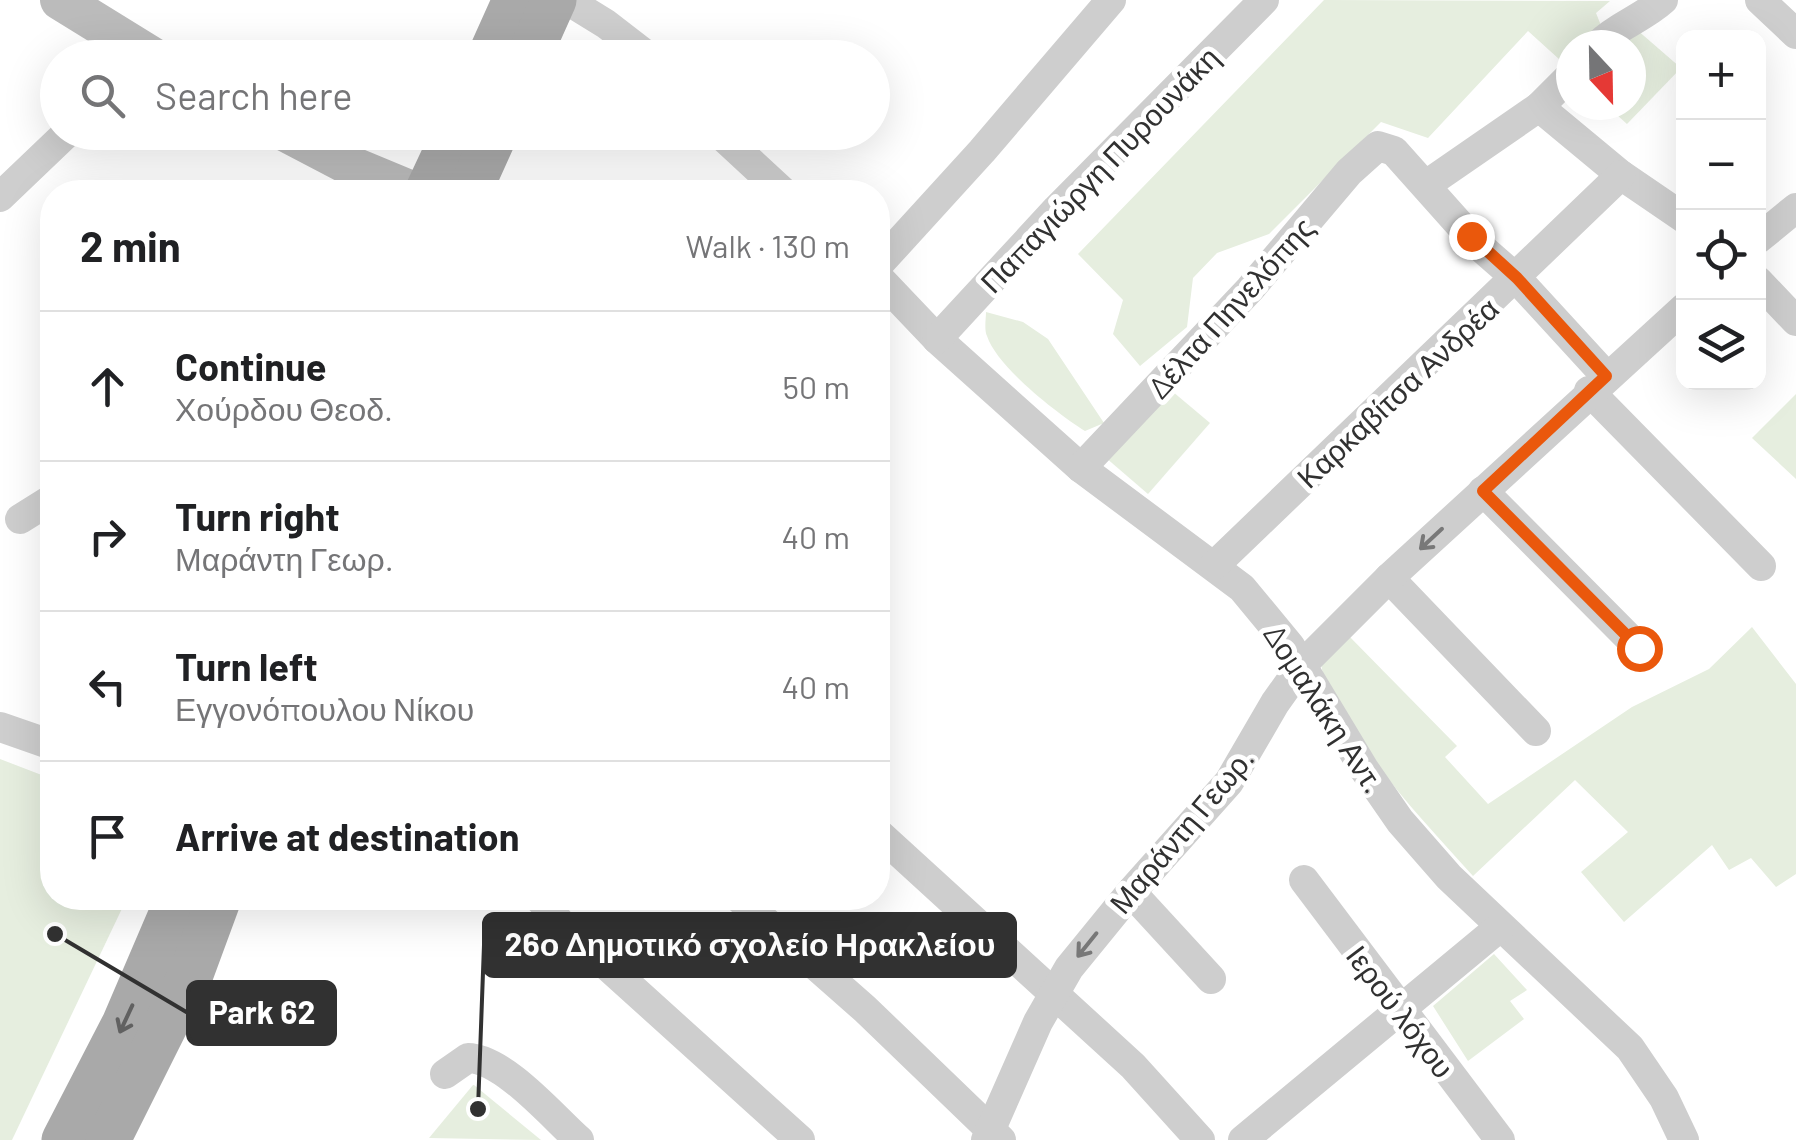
<!DOCTYPE html>
<html lang="en">
<head>
<meta charset="utf-8">
<style>
	body { margin:0; font-family:Barlow,sans-serif; background:#f2f2f2; color:#202124 }
	.controls { position:absolute; right:30px; top:30px; display:grid; overflow:hidden; border-radius:20px; box-shadow:0 10px 40px #0002 }
	.controls button { width:90px; height:90px; display:grid; place-items:center; padding:0; border:0; border-bottom:2px solid #e0e0e0; background:#fff; color:#202124; font:50px sans-serif }
	.compass { position:absolute; left:1556px; top:30px; width:90px; height:90px; border-radius:50%; background:#fff; box-shadow:0 10px 40px #0002; rotate:158deg }
	.stop { position:absolute; width:30px; height:30px; margin:-22px; border:8px solid #ea580c; border-radius:50%; background:#fff }
	.stop.end { background:#ea580c; border-color:#fff; box-shadow:0 2px 10px #0008 }
	.list { margin:0; padding:0; list-style:none }
	h2 { display:flex; justify-content:space-between; align-items:center; height:130px; margin:0; padding:0 40px; font-size:42px }
	h2 small { font-size:32px; font-weight:400; color:#757577 }
	.list li { display:grid; grid-template-columns:65px 1fr auto; gap:30px; align-items:center; box-sizing:border-box; height:150px; padding:0 40px; border-top:2px solid #e0e0e0 }
	.list b { display:block; font-size:38px; white-space:nowrap }
	.list p { margin:0; font-size:32px; white-space:nowrap; color:#757577 }
	.list em { font-size:32px; font-style:normal; color:#757577 }
	.icon { flex:none; width:55px; height:55px; fill:none; stroke:currentColor; stroke-width:2; stroke-linecap:round; stroke-linejoin:round }
	.map { position:relative; flex:none; width:1796px; height:1140px; overflow:hidden }
	.search { position:absolute; background:#fff; box-shadow:0 10px 40px #0002; left:40px; top:40px; width:850px; height:110px; display:flex; align-items:center; gap:25px; box-sizing:border-box; padding:0 35px; border-radius:55px; color:#757577; font-size:38px }
	.panel { position:absolute; background:#fff; box-shadow:0 10px 40px #0002; left:40px; top:180px; width:850px; height:730px; border-radius:40px }
	.map>svg:first-child { display:block }
	.green { fill:#e6eedf }
	.lines { fill:none; stroke-linecap:round; stroke-linejoin:round }
	.street { stroke:#cecece; stroke-width:30 }
	.secondary { stroke:#bbb; stroke-width:40 }
	.primary { stroke:#a9a9a9; stroke-width:45 }
	.oneway { stroke:#787878 }
	.oneway2 { stroke:#616161 }
	.route { stroke:#ea580c; stroke-width:12 }
	.labels { text-anchor:middle; dominant-baseline:central; stroke-width:10; stroke-linejoin:round; paint-order:stroke }
	.street-label { font-size:30px; fill:#313131; stroke:#fff }
	.leader { fill:none; stroke:#313131; stroke-width:4 }
	.callout-dot { fill:#313131; stroke:#fff; stroke-width:4 }
	.callout { fill:#313131; stroke:#313131; stroke-width:4 }
	.callout-label { font-size:32px; text-anchor:middle; font-weight:bold; fill:#fff }
</style>
</head>
<body>
<div class="map">
<svg width="1796" height="1140" viewBox="0 0 1796 1140">
	<rect width="100%" height="100%" fill="#fff"/>
	<g class="green">
		<path d="M 1324,0 L 1610,1 L 1596,13 L 1602,28 L 1589,45 L 1571,45 L 1570,69 L 1528,31 L 1428,138 L 1381,122 L 1269,234 L 1217,253 L 1193,278 L 1187,327 L 1140,366 L 1113,334 L 1123,300 L 1078,254 Z"/>
		<path d="M 1636,29 L 1681,68 L 1627,124 L 1606,105 L 1631,105 L 1631,45 L 1611,45 Z"/>
		<path d="M 986,312 L 1023,322 L 1048,339 L 1104,423 L 1085,431 C 1058,414 997,367 987,336 C 984,330 986,318 986,312 Z"/>
		<path d="M 1166,386 L 1210,423 L 1148,494 L 1105,457 Z"/>
		<path d="M 1796,394 L 1796,479 L 1752,438 Z"/>
		<path d="M 1752,627 L 1796,684 L 1796,874 L 1776,887 L 1751,858 L 1729,870 L 1712,845 L 1624,922 L 1581,872 L 1628,832 L 1575,780 L 1473,876 C 1428,826 1382,778 1347,720 C 1336,701 1324,686 1321,664 L 1347,634 L 1457,746 L 1445,757 L 1488,804 L 1632,707 L 1709,669 Z"/>
		<path d="M 0,759 L 52,779 L 52,898 L 127,898 L 12,1140 L 0,1140 Z"/>
		<path d="M 1494,954 L 1527,990 L 1510,1001 L 1524,1019 L 1468,1061 L 1433,1006 Z"/>
		<path d="M 473,1085 L 474,1085 L 541,1140 L 429,1138 Z"/>
	</g>
	<g class="lines">
		<g class="street">
			<path d="M 567,0 L 606,24 L 650,58"/>
			<path d="M 1760,0 L 1796,34"/>
			<path d="M 1598,45 C 1618,25 1642,19 1663,0"/>
			<path d="M 1539,107 L 1621,175 L 1684,218"/>
			<path d="M 718,132 L 783,192"/>
			<path d="M 1426,185 L 1539,107 L 1571,75"/>
			<path d="M 0,197 L 68,132"/>
			<path d="M 1758,239 L 1796,208"/>
			<path d="M 878,265 L 982,151 L 1111,0"/>
			<path d="M 878,277 L 937,339 L 1081,468 L 1242,588 L 1290,646 L 1364,769 L 1400,821 L 1449,877 L 1630,1048 L 1664,1098 L 1684,1140"/>
			<path d="M 1758,281 L 1796,321"/>
			<path d="M 937,339 L 1057,209 L 1264,0"/>
			<path d="M 1589,391 L 1761,566"/>
			<path d="M 1081,468 L 1250,289 L 1349,172 L 1378,146 L 1394,151 L 1477,244 L 1517,279 L 1607,377"/>
			<path d="M 1483,491 L 1639,648"/>
			<path d="M 20,519 L 52,499"/>
			<path d="M 1215,565 L 1621,175"/>
			<path d="M 1389,578 L 1536,731"/>
			<path d="M 0,727 L 52,745"/>
			<path d="M 878,833 L 1133,1066 L 1200,1140"/>
			<path d="M 1304,880 L 1500,1140"/>
			<path d="M 1131,892 L 1211,979"/>
			<path d="M 539,898 L 562,925 L 800,1140"/>
			<path d="M 739,898 L 865,1009 L 1001,1140"/>
			<path d="M 445,1074 L 468,1058 C 504,1059 552,1116 579,1140"/>
			<path d="M 986,1140 L 1038,1022 L 1069,968 L 1131,892 L 1229,782 L 1275,703 L 1302,665 L 1389,578 L 1684,308"/>
			<path d="M 1243,1140 L 1500,927"/>
		</g>
		<g class="secondary">
			<path d="M 60,0 L 154,58"/>
			<path d="M 286,132 L 349,165 L 414,192"/>
		</g>
		<g class="primary">
			<path d="M 489,58 L 515,0"/>
			<path d="M 528,58 L 554,0"/>
			<path d="M 427,192 L 455,132"/>
			<path d="M 469,192 L 496,132"/>
			<path d="M 64,1140 L 124,1024 L 178,898"/>
			<path d="M 108,1140 L 191,974 L 219,898"/>
		</g>
	</g>
	<defs><path id="oneway-shaft" d="M-6 0H5M1.5-3L5.5 0L1.5 3" fill="none" stroke-width="1.6" stroke-linecap="round" stroke-linejoin="round" transform="scale(2.5)"/></defs>
	<g class="oneway">
		<use href="#oneway-shaft" transform="translate(1431 539) rotate(137)"/>
		<use href="#oneway-shaft" transform="translate(1087 945) rotate(129)"/>
	</g>
	<use class="oneway2" href="#oneway-shaft" transform="translate(126 1019) rotate(115)"/>
	<g class="lines">
		<path class="route" d="M 1471,236 L 1517,278 L 1606,376 L 1483,491 L 1639,648"/>
	</g>
	<g class="labels">
		<g class="street-label">
			<text transform="translate(1099 169) rotate(-46)">Παπαγιώργη Πυρουνάκη</text>
			<text transform="translate(1230 307) rotate(-48)">Δέλτα Πηνελόπης</text>
			<text transform="translate(1397 392) rotate(-43)">Καρκαβίτσα Ανδρέα</text>
			<text transform="translate(1325 708) rotate(57)">Δομαλάκη Αντ.</text>
			<text transform="translate(1181 830) rotate(-50)">Μαράντη Γεωρ.</text>
			<text transform="translate(1401 1011) rotate(53)">Ιερού λόχου</text>
		</g>
	</g>
	<path class="leader" d="M478 1109L484 945M55 934L188 1013"/>
	<g class="callout-dot">
		<circle cx="478" cy="1109" r="10"/>
		<circle cx="55" cy="934" r="10"/>
	</g>
	<g class="callout">
		<rect x="484" y="914" width="531" height="62" rx="10"/>
		<rect x="188" y="982" width="147" height="62" rx="10"/>
	</g>
	<g class="callout-label">
		<text x="750" y="956">26ο Δημοτικό σχολείο Ηρακλείου</text>
		<text x="262" y="1024">Park 62</text>
	</g>
</svg>
<div class="controls">
<button>+</button>
<button>−</button>
<button><svg class="icon" aria-label="locate" viewBox="0 0 24 24"><circle cx="12" cy="12" r="6"/><path d="M12 2v4M12 18v4M2 12h4M18 12h4"/></svg></button>
<button><svg class="icon" aria-label="layers" viewBox="0 0 24 24"><path d="M12 4l9 5-9 5-9-5zM3 14l9 5 9-5"/></svg></button>
</div>
<svg class="compass" viewBox="-18 -18 36 36"><path d="M0-13l5 13h-10z" fill="#e53935"/><path d="M0 13l5-13h-10z" fill="#757577"/></svg>
<div class="stop" style="left:1639px;top:648px"></div>
<div class="stop end" style="left:1471px;top:236px"></div>
<div class="search"><svg class="icon" aria-label="search" viewBox="0 0 24 24"><circle cx="10" cy="10" r="6"/><path d="M15 15l6 6"/></svg>Search here</div>
<section class="panel">
<h2>2 min<small>Walk · 130 m</small></h2>
<ul class="list">
<li><svg class="icon" aria-label="ahead" viewBox="0 0 24 24"><path d="M12 20V5M6 11l6-6 6 6"/></svg><div><b>Continue</b><p>Χούρδου Θεοδ.</p></div><em>50 m</em></li>
<li><svg class="icon" aria-label="right" viewBox="0 0 24 24"><path d="M7 20v-9h11M14 6l5 5-5 5"/></svg><div><b>Turn right</b><p>Μαράντη Γεωρ.</p></div><em>40 m</em></li>
<li><svg class="icon" aria-label="left" viewBox="0 0 24 24"><path d="M17 20v-9H6M10 6l-5 5 5 5"/></svg><div><b>Turn left</b><p>Εγγονόπουλου Νίκου</p></div><em>40 m</em></li>
<li><svg class="icon" aria-label="arrive" viewBox="0 0 24 24"><path d="M6 21V4h12l-3 4 3 4H6"/></svg><div><b>Arrive at destination</b></div></li>
</ul>
</section>
</div>
</body>
</html>
